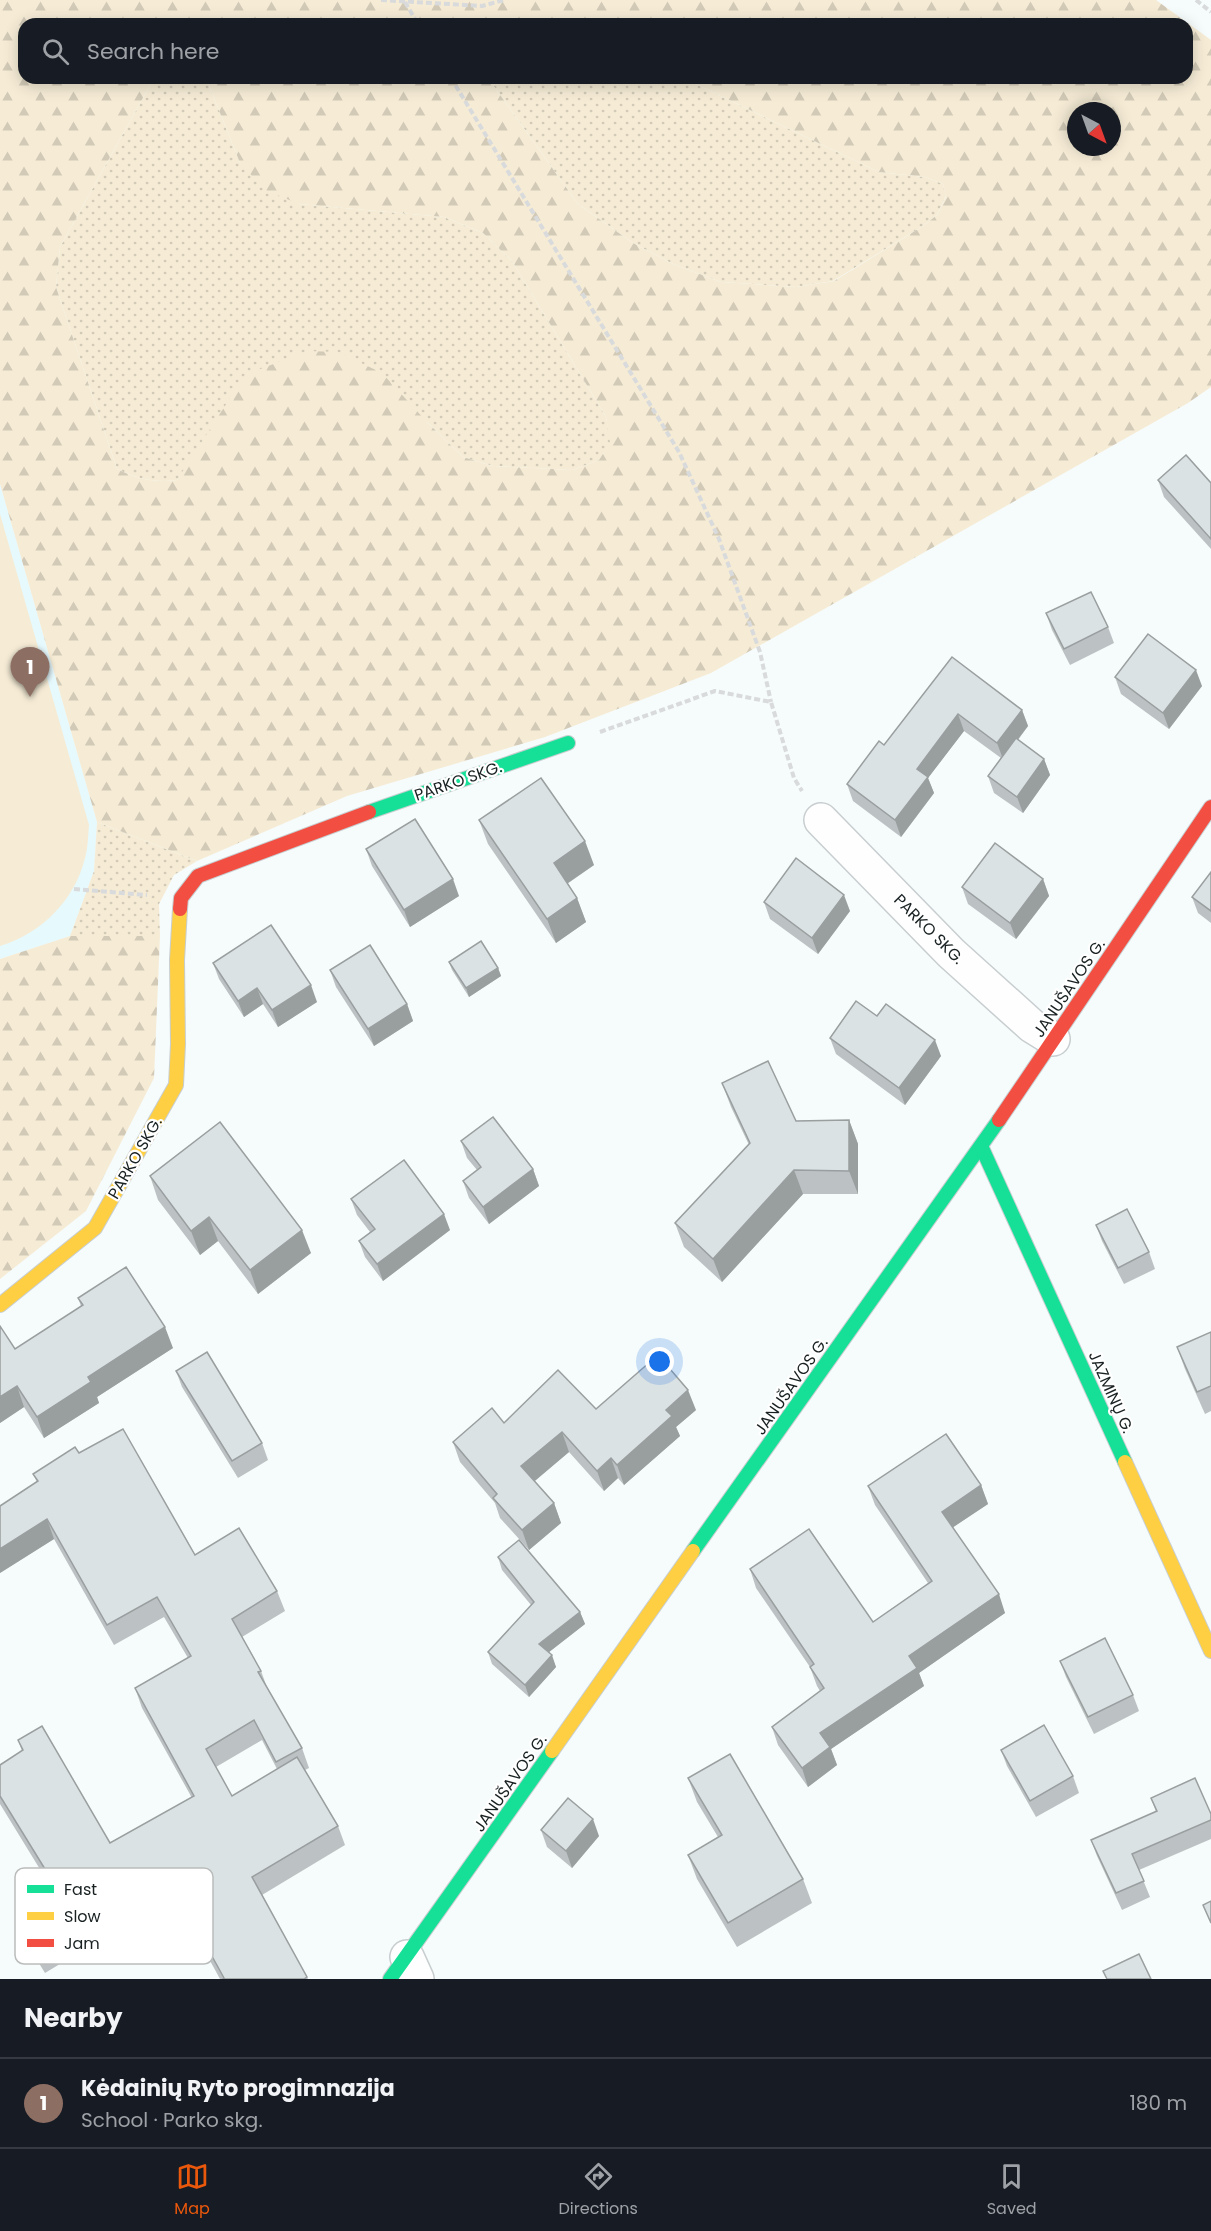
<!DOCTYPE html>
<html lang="en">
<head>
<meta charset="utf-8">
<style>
	body { margin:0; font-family:Poppins,sans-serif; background:#242831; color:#f1f3f6 }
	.compass { position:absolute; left:1067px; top:102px; width:54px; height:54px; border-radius:50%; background:#171b24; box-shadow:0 3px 15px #0003; rotate:139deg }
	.you { position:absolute; left:660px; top:1362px; width:21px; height:21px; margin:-15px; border:4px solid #fff; border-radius:50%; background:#1a73e8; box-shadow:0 0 0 9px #1a73e833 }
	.badge { display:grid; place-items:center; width:39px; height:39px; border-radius:50%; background:#ea580c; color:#fff; font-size:20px; font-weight:700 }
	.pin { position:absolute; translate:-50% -50px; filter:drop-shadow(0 2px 3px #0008) }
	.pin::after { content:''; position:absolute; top:32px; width:21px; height:18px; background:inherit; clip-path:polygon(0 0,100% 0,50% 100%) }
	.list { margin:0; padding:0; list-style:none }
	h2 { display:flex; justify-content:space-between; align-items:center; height:78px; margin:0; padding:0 24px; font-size:26px }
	h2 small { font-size:20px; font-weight:400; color:#9ea1a6 }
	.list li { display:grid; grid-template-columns:39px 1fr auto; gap:18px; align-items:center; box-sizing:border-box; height:90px; padding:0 24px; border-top:2px solid #363941 }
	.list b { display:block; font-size:22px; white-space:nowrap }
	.list p { margin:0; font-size:20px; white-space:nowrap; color:#9ea1a6 }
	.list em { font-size:20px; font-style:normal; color:#9ea1a6 }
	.icon { flex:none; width:33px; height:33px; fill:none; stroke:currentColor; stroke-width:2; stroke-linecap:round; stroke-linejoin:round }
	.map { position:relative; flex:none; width:1211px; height:1979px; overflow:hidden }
	.search { position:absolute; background:#171b24; box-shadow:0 3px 15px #0003; left:18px; right:18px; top:18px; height:66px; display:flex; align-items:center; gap:15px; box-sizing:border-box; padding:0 21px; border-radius:18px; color:#9ea1a6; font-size:22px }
	.sheet { height:168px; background:#171b24 }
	nav { display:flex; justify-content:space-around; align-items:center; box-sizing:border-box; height:84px; border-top:2px solid #363941; background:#171b24; font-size:16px; color:#9ea1a6 }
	nav a { display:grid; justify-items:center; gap:3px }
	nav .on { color:#ea580c }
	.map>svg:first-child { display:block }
	.built { fill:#e6f9fd }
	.grass { fill:url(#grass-dots) }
	.forest { fill:url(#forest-firs); fill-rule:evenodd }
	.park { fill:#f6ecd6 }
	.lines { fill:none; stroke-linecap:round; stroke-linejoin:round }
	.street-casing { stroke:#c8ced0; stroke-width:36 }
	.fast-casing { stroke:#c8ced0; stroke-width:16 }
	.slow-casing { stroke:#c8ced0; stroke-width:16 }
	.jam-casing { stroke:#c8ced0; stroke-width:16 }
	.path { stroke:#d8dadb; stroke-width:4; stroke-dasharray:6 3; stroke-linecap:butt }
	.street { stroke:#fefefe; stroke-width:33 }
	.fast { stroke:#16e098; stroke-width:14 }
	.slow { stroke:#ffcf43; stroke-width:14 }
	.jam { stroke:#f24e42; stroke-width:14 }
	.wall { fill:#bcc2c3; fill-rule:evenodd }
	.shaded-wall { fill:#999e9f }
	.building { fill:#dbe2e3; stroke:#999e9f; stroke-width:1.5 }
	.labels { text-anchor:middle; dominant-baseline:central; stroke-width:4.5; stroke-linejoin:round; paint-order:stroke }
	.street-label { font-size:16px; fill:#182021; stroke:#fff }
	.key { fill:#fff; stroke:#babcbc; stroke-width:1.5 }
	.key-label { font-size:16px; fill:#182021 }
</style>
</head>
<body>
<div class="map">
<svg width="1211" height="1979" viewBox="0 0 1211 1979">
	<defs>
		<pattern id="grass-dots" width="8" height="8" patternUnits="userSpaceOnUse" patternTransform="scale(1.5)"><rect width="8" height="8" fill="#f6ecd6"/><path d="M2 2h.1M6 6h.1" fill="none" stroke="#d2cab7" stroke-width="1.8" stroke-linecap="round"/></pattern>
		<pattern id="forest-firs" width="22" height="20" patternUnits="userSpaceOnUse" patternTransform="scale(1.5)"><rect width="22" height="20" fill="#f6ecd6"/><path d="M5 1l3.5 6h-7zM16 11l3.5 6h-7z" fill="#d2cab7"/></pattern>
	</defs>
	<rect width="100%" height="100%" fill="#f6fbfb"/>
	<path class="built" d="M 0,484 L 97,822 L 94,871 L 70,936 L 0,959 Z"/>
	<g class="grass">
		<path d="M 154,78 L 206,78 L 240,163 L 299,204 L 444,217 L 483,233 L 512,261 L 606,417 L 611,443 L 599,460 L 573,470 L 493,466 L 463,457 L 427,422 L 199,449 L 177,480 C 155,483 137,479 117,469 L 56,287 L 60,247 Z"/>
		<path d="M 488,78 L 683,78 L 879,172 L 925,177 L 943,184 L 946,196 L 937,215 L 923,226 L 833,281 L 796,287 L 721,282 L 673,264 L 633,243 L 578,204 Z"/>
		<path d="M 97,822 L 197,861 L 174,875 L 159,904 L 160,936 L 70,936 L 94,871 Z"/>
	</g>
	<g class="forest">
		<path d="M 0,0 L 1156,0 L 1211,40 L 1211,387 L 1188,403 L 711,673 L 545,737 L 347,796 L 197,861 L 97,822 L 0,484 ZM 24,24 L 1187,24 L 1187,78 L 683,78 L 879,172 L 925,177 L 943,184 L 946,197 L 937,215 L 923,226 L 834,281 L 796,287 L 721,282 L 673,264 L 633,243 L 578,204 L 488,78 L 206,78 L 240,163 L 265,190 L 299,204 L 444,217 L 483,233 L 512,261 L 606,417 L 610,443 L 599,460 L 573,470 L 493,466 L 463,457 L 427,422 L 382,373 L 338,352 L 307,351 L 245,375 L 177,480 C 155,483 137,479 117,469 L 56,287 L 60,247 L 154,78 L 24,78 ZM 1076,111 L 1112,111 L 1112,147 L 1076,147 Z"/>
		<path d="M 70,936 L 160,936 L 154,1078 L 86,1211 L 0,1279 L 0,959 Z"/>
	</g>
	<path class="park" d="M 0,514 L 89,825 C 88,836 88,848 85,858 C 75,900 41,934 0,946 Z"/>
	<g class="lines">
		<defs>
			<g id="street">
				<path d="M 821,820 L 951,953 L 1032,1026 L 1053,1039"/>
				<path d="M 407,1957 L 417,1979"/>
			</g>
			<g id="fast">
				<path d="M 369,812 L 568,743"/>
				<path d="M 981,1146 L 1125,1462"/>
				<path d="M 693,1551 L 999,1120"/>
				<path d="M 390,1979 L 552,1751"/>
			</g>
			<g id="slow">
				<path d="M 0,1305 L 95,1228 L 176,1085 L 178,1044 L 177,960 L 180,909"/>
				<path d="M 1125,1462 L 1211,1651"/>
				<path d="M 552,1751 L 693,1551"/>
			</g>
			<g id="jam">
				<path d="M 180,909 L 181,898 L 198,876 L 369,812"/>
				<path d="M 999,1120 L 1211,807"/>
			</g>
		</defs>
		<use href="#street" class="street-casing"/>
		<use href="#fast" class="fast-casing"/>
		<use href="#slow" class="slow-casing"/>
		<use href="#jam" class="jam-casing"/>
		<g class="path">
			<path d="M 381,0 L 482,6 L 504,0"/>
			<path d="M 1196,0 L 1211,12"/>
			<path d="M 405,2 L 418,24"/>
			<path d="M 451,78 L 679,452 L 719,539 L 760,652 L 771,702"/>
			<path d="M 600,732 L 715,691 L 771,702 L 794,778 L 802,791"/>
			<path d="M 74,889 L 147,895"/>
		</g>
		<use href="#street" class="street"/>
		<use href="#fast" class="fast"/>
		<use href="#slow" class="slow"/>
		<use href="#jam" class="jam"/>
	</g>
	<g class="wall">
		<path d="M 1158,480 L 1211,483 L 1211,549 L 1164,497 Z"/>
		<path d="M 1046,613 L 1108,627 L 1114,643 L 1070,665 L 1052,630 Z"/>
		<path d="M 952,657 L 1022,710 L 1028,726 L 1018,740 L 1044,759 L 1050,775 L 1023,813 L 994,793 L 988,776 L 1001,758 L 964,731 L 928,778 L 934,793 L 901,837 L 853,801 L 847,784 L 884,745 Z"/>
		<path d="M 1115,677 L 1202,686 L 1169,729 L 1121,694 Z"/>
		<path d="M 479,820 L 594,865 L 567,884 L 577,898 L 586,922 L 556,943 L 488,844 Z"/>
		<path d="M 366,849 L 459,896 L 410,927 L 372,866 Z"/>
		<path d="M 1211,872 L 1211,923 L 1198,913 L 1192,897 Z"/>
		<path d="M 1043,879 L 1049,896 L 1016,939 L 968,904 L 962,887 Z"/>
		<path d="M 764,902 L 850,911 L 818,954 L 770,919 Z"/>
		<path d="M 449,962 L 498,968 L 501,976 L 469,997 L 452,970 Z"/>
		<path d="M 213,963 L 317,1002 L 278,1027 L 263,1004 L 244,1017 L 219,979 Z"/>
		<path d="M 330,970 L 407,1004 L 413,1021 L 374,1046 L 336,987 Z"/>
		<path d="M 877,1016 L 941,1056 L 905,1105 L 836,1054 L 830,1038 Z"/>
		<path d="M 722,1083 L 796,1121 L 849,1120 L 858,1144 L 858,1194 L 803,1194 L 722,1282 L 684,1247 L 675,1223 L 749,1145 L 731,1107 Z"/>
		<path d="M 461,1141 L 533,1169 L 539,1186 L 489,1224 L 469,1198 L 463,1181 L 477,1170 L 467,1158 Z"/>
		<path d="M 150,1176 L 311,1253 L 258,1294 L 218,1241 L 200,1255 L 158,1200 Z"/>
		<path d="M 351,1199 L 450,1230 L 383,1281 L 365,1257 L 359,1241 L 370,1232 L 357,1215 Z"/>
		<path d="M 1096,1225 L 1149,1252 L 1155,1269 L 1124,1284 L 1102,1241 Z"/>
		<path d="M 78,1298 L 173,1348 L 97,1397 L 99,1403 L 44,1438 L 24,1407 L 0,1423 L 15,1349 L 81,1306 Z"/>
		<path d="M 1211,1332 L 1211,1411 L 1205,1414 L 1185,1369 L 1177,1347 Z"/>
		<path d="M 176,1371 L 262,1443 L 268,1460 L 238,1478 L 182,1387 Z"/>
		<path d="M 596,1409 L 696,1410 L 676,1427 L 680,1436 L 624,1485 L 618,1478 L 604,1491 L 569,1452 L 534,1481 L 554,1503 L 561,1523 L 529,1550 L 500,1518 L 495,1503 L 460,1462 L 453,1442 L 504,1423 Z"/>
		<path d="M 79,1453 L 195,1555 L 277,1591 L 285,1611 L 242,1637 L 261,1671 L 268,1690 L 302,1748 L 309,1768 L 305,1770 L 338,1826 L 345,1845 L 262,1895 L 308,1979 L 220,1979 L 183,1911 L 96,1962 L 88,1947 L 45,1973 L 26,1942 L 18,1922 L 57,1897 L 0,1804 L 0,1765 L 22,1751 L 18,1740 L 110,1843 L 192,1798 L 142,1708 L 135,1688 L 188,1658 L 164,1617 L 114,1645 L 54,1539 L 0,1573 L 37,1482 L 33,1474 ZM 262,1740 L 277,1769 L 232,1796 L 216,1767 Z"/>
		<path d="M 981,1485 L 988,1504 L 953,1527 L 1005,1613 L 919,1673 L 924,1686 L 831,1749 L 837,1765 L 808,1787 L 778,1745 L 772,1727 L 820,1691 L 817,1686 L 810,1667 L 756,1588 L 750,1569 L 873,1622 L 928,1583 L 875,1505 L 868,1486 Z"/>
		<path d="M 498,1557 L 580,1612 L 585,1624 L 549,1652 L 556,1667 L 529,1697 L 492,1664 L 488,1652 L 531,1605 L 502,1570 Z"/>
		<path d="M 1060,1661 L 1133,1695 L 1139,1711 L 1094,1734 L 1066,1677 Z"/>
		<path d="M 1001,1750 L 1073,1776 L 1079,1793 L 1036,1817 L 1007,1766 Z"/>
		<path d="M 688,1778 L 803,1879 L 812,1903 L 737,1947 L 697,1879 L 688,1855 L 718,1837 L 697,1802 Z"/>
		<path d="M 1151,1798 L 1211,1814 L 1211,1839 L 1139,1870 L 1150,1897 L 1122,1910 L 1097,1856 L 1091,1840 L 1156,1812 Z"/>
		<path d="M 541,1830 L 599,1836 L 572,1868 L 547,1847 Z"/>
	</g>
	<g class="shaded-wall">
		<path d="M 1196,670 L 1202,686 L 1169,729 L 1163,713 Z"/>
		<path d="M 1022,710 L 1028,726 L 1003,759 L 997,743 Z"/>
		<path d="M 958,714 L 964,731 L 928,778 L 934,793 L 901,837 L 895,820 L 917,769 Z"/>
		<path d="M 1044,759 L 1050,775 L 1023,813 L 1017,797 Z"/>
		<path d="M 585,841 L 594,865 L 562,887 L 554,863 Z"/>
		<path d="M 453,879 L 459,896 L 410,927 L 404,910 Z"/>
		<path d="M 1043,879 L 1049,896 L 1016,939 L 1010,923 Z"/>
		<path d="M 844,895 L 850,911 L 818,954 L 812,938 Z"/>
		<path d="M 577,898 L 586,922 L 556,943 L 547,919 Z"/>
		<path d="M 498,968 L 501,976 L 469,997 L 466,988 Z"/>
		<path d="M 311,985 L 317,1002 L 278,1027 L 272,1010 Z"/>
		<path d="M 257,988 L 263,1004 L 244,1017 L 238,1001 Z"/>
		<path d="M 407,1004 L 413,1021 L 374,1046 L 368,1029 Z"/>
		<path d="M 935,1040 L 941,1056 L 905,1105 L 899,1088 Z"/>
		<path d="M 849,1120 L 858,1144 L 858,1194 L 849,1171 Z"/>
		<path d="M 533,1169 L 539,1186 L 489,1224 L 483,1207 Z"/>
		<path d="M 794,1170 L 803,1194 L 722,1282 L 713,1259 Z"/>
		<path d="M 444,1214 L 450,1230 L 383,1281 L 377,1264 Z"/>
		<path d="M 209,1217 L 218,1241 L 200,1255 L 191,1231 Z"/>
		<path d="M 302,1230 L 311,1253 L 258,1294 L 250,1270 Z"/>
		<path d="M 165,1327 L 173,1348 L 97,1397 L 99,1403 L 44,1438 L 37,1417 L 88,1377 Z"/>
		<path d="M 17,1386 L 24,1407 L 0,1423 L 0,1397 Z"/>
		<path d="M 688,1390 L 696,1410 L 676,1427 L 680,1436 L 624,1485 L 617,1465 L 666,1410 Z"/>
		<path d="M 562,1432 L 569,1452 L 529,1486 L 521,1466 Z"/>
		<path d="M 611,1458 L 618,1478 L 604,1491 L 597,1471 Z"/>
		<path d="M 981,1485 L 988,1504 L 949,1530 L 942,1512 Z"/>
		<path d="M 554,1503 L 561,1523 L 529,1550 L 522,1530 Z"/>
		<path d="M 47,1519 L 54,1539 L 0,1573 L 0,1549 Z"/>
		<path d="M 999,1594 L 1005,1613 L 919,1673 L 924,1686 L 831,1749 L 837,1765 L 808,1787 L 802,1768 L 820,1733 L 909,1656 Z"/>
		<path d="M 580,1612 L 585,1624 L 544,1656 L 539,1644 Z"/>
		<path d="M 552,1655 L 556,1667 L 529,1697 L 525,1685 Z"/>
		<path d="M 593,1819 L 599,1836 L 572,1868 L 566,1851 Z"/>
	</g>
	<g class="building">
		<path d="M 1186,455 L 1211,483 L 1211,539 L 1158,480 Z"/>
		<path d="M 1091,592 L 1108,627 L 1064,649 L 1046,613 Z"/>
		<path d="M 1148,634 L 1196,670 L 1163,713 L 1115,677 Z"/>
		<path d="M 952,657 L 1022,710 L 997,743 L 958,714 L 917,769 L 928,777 L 895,820 L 847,784 L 879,741 L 884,745 Z"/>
		<path d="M 1016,738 L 1044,759 L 1017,797 L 988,776 Z"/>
		<path d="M 541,778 L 585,841 L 554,863 L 577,898 L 547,919 L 479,820 Z"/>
		<path d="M 415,819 L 453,879 L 404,910 L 366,849 Z"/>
		<path d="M 995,843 L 1043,879 L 1010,923 L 962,887 Z"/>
		<path d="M 796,858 L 844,895 L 812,938 L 764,902 Z"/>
		<path d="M 1211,872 L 1211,911 L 1192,897 Z"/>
		<path d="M 271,925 L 311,985 L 272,1010 L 257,988 L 238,1001 L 213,963 Z"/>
		<path d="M 481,941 L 498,968 L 466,988 L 449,962 Z"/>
		<path d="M 370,945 L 407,1004 L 368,1029 L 330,970 Z"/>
		<path d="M 856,1001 L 877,1016 L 886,1004 L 935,1040 L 899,1088 L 830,1038 Z"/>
		<path d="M 768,1061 L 796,1121 L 849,1120 L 849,1171 L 794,1170 L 713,1259 L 675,1223 L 750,1143 L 722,1083 Z"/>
		<path d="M 493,1117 L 533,1169 L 483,1207 L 463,1181 L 481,1167 L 461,1141 Z"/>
		<path d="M 220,1122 L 302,1230 L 250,1270 L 209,1217 L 191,1231 L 150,1176 Z"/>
		<path d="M 404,1160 L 444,1214 L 377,1264 L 359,1241 L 375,1229 L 351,1199 Z"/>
		<path d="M 1127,1209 L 1149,1252 L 1118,1268 L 1096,1225 Z"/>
		<path d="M 126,1267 L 165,1327 L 88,1377 L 91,1382 L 37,1417 L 17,1386 L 0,1397 L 0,1326 L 15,1349 L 83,1305 L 78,1298 Z"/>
		<path d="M 1211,1332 L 1211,1386 L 1197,1392 L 1177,1347 Z"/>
		<path d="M 207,1352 L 262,1443 L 232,1461 L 176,1371 Z"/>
		<path d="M 658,1355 L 688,1390 L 666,1410 L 672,1416 L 617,1465 L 611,1458 L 597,1471 L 562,1432 L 521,1466 L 554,1503 L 522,1530 L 493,1498 L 497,1494 L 453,1442 L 492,1408 L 504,1423 L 558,1370 L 596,1409 Z"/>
		<path d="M 123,1429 L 195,1555 L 239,1528 L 277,1591 L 232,1619 L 261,1671 L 258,1672 L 302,1748 L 276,1762 L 254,1720 L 206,1749 L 232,1796 L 297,1757 L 338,1826 L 252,1877 L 307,1977 L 304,1979 L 223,1979 L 224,1978 L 176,1891 L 89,1942 L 81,1927 L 38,1953 L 18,1922 L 61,1895 L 0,1796 L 0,1765 L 23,1750 L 18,1740 L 42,1726 L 110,1843 L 194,1796 L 135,1688 L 191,1656 L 157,1597 L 107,1625 L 47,1519 L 0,1549 L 0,1506 L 38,1481 L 33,1474 L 75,1447 L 79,1453 Z"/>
		<path d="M 946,1434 L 981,1485 L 942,1512 L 999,1594 L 909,1656 L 917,1668 L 820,1733 L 830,1747 L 802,1768 L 772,1727 L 824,1688 L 810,1667 L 814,1664 L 750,1569 L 809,1529 L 873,1622 L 932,1581 L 868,1486 Z"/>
		<path d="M 519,1540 L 580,1612 L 539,1644 L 552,1655 L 525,1685 L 488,1652 L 534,1602 L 498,1557 Z"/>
		<path d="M 1105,1638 L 1133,1695 L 1088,1717 L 1060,1661 Z"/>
		<path d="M 1044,1725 L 1073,1776 L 1030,1801 L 1001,1750 Z"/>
		<path d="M 730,1754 L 803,1879 L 728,1923 L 688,1855 L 722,1835 L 688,1778 Z"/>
		<path d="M 1195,1778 L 1211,1814 L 1211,1820 L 1132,1854 L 1144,1881 L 1116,1893 L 1091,1840 L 1157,1811 L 1151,1798 Z"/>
		<path d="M 568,1798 L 593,1819 L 566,1851 L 541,1830 Z"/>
		<path d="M 1211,1901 L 1211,1923 L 1203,1905 Z"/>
		<path d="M 1139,1954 L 1151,1979 L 1107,1979 L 1103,1971 Z"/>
	</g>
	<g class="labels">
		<g class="street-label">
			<text transform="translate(458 781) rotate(-19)">PARKO SKG.</text>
			<text transform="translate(929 929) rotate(45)">PARKO SKG.</text>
			<text transform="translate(1069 988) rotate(-56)">JANUŠAVOS G.</text>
			<text transform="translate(135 1158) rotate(-60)">PARKO SKG.</text>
			<text transform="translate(791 1386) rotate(-55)">JANUŠAVOS G.</text>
			<text transform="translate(1111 1392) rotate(66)">JAZMINŲ G.</text>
			<text transform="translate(510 1783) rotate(-55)">JANUŠAVOS G.</text>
		</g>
	</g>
	<rect x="15" y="1868" width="198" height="96" rx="9" class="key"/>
	<rect x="27" y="1885" width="27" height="8" fill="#16e098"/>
	<rect x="27" y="1912" width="27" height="8" fill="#ffcf43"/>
	<rect x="27" y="1939" width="27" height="8" fill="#f24e42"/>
	<g class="key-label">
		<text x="64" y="1895">Fast</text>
		<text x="64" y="1922">Slow</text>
		<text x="64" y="1949">Jam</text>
	</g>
</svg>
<svg class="compass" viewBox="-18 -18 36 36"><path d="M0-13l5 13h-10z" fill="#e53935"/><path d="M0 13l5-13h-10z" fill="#9ea1a6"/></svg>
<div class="you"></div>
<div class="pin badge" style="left:30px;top:697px;background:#8d6e63">1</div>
<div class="search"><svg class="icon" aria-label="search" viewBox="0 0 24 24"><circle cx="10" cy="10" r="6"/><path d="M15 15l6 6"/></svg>Search here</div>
</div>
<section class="sheet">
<h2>Nearby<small></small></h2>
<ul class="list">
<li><span class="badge" style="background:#8d6e63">1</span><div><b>Kėdainių Ryto progimnazija</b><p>School · Parko skg.</p></div><em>180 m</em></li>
</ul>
</section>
<nav>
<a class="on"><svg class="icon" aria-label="map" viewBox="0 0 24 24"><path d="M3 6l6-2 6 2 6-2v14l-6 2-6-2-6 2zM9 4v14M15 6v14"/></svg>Map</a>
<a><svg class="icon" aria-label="directions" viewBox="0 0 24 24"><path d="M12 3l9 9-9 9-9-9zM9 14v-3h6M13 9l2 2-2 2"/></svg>Directions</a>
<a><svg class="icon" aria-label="saved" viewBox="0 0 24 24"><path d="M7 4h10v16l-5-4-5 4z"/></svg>Saved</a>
</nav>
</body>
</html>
